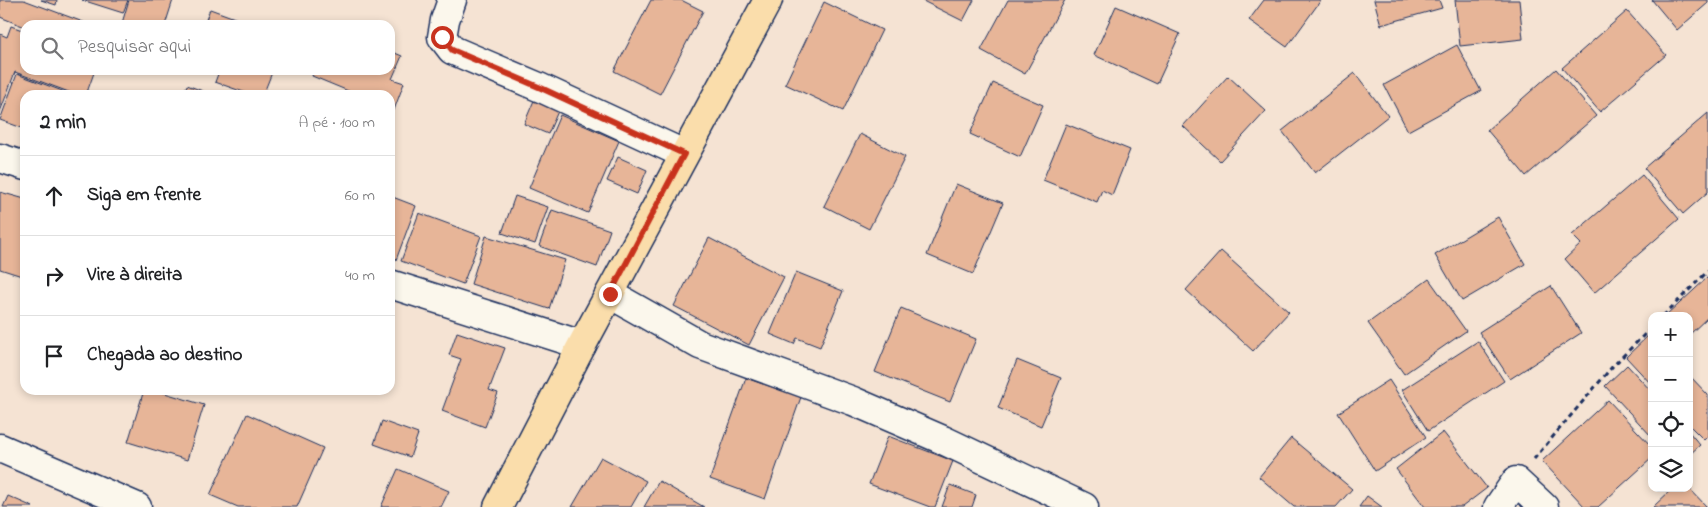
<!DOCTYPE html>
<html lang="pt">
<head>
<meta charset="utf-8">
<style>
	body { margin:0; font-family:"Indie Flower",sans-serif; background:#f6f6f6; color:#202124 }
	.controls { position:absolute; right:15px; bottom:15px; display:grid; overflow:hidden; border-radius:10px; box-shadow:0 2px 8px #0003 }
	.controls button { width:45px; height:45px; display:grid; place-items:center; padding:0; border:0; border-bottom:1px solid #e0e0e0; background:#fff; color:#202124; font:25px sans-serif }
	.stop { position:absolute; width:15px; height:15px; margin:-11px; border:4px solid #c8321e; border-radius:50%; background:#fff }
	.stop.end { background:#c8321e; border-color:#fff; box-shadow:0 1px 5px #0008 }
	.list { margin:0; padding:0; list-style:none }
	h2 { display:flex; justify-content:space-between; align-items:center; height:65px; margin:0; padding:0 20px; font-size:21px }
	h2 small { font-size:16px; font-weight:400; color:#757577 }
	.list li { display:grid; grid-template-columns:32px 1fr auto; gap:15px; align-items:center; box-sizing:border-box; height:80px; padding:0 20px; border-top:1px solid #e0e0e0 }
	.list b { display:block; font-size:19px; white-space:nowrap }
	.list em { font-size:16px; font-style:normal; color:#757577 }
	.icon { flex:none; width:28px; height:28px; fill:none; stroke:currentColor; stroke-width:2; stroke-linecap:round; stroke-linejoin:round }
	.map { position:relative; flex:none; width:1708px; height:507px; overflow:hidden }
	.search { position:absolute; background:#fff; box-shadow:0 2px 8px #0003; left:20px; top:20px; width:375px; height:55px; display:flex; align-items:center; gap:12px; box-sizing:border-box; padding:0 18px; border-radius:15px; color:#757577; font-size:19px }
	.panel { position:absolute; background:#fff; box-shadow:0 2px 8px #0003; left:20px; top:90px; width:375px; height:305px; border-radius:15px }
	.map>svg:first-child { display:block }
	.building { fill:#e7b598; stroke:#1b2f5e }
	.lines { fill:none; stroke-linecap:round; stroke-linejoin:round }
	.minor-casing { stroke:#1b2f5e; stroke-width:31 }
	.major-casing { stroke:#1b2f5e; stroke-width:31 }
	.path { stroke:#1b2f5e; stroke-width:3; stroke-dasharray:5 4; stroke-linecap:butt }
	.minor { stroke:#fbf7ec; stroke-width:28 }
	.major { stroke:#faddab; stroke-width:28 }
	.route { stroke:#c8321e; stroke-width:6 }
</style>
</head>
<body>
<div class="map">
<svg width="1708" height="507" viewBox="0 0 1708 507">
	<rect width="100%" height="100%" fill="#f5e3d3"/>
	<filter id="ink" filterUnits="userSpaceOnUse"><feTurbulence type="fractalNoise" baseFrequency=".02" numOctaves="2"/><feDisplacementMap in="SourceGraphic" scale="10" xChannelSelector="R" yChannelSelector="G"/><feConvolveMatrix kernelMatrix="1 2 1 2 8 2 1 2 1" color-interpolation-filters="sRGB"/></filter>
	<g filter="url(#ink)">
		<g class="building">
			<path d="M 0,0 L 24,0 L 91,25 L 25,25 L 25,27 L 0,17 Z"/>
			<path d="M 41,0 L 57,0 L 56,5 Z"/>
			<path d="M 82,0 L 128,0 L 123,13 Z"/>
			<path d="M 129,0 L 173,0 L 165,25 L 128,25 L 122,23 Z"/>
			<path d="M 651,0 L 681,0 L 703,11 L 660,94 L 614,71 Z"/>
			<path d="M 921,0 L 974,0 L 963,21 Z"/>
			<path d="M 1008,0 L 1065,0 L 1025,74 L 981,50 Z"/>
			<path d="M 1264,0 L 1321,0 L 1287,47 L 1249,20 Z"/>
			<path d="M 1374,0 L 1439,0 L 1442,8 L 1381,25 Z"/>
			<path d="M 1455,0 L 1519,0 L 1523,39 L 1460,46 Z"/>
			<path d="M 1652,0 L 1708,0 L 1708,3 L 1677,30 Z"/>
			<path d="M 824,2 L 882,30 L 843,111 L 785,84 Z"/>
			<path d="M 1116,6 L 1180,34 L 1157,84 L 1094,55 Z"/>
			<path d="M 210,9 L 254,25 L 204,25 Z"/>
			<path d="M 1627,11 L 1666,55 L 1600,112 L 1562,68 Z"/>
			<path d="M 11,26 L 25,31 L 25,70 L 95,70 L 86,95 L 77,95 L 15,72 L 0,112 L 0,34 L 7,37 Z"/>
			<path d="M 1457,45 L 1481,91 L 1408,131 L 1384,85 Z"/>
			<path d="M 390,51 L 402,56 L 392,79 L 404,83 L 394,110 L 390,108 L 390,95 L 358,95 L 312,76 L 314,70 L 390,70 Z"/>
			<path d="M 1556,69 L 1596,116 L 1526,176 L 1487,130 Z"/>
			<path d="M 207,70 L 273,70 L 263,95 L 252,95 L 215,82 L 218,74 Z"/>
			<path d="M 1355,73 L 1388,116 L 1315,173 L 1282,131 Z"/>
			<path d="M 17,74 L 73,95 L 25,95 L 25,129 L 0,120 Z"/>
			<path d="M 1228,76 L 1266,111 L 1220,161 L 1183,126 Z"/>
			<path d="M 993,83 L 1043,105 L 1020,157 L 970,134 Z"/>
			<path d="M 187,85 L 213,95 L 183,95 Z"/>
			<path d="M 538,91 L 562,102 L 548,134 L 524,124 Z"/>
			<path d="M 1708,113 L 1708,192 L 1683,214 L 1644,168 Z"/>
			<path d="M 560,115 L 619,141 L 588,213 L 529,188 Z"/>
			<path d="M 1066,124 L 1130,150 L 1112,195 L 1102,190 L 1097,202 L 1043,180 Z"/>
			<path d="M 860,134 L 905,157 L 869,229 L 824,206 Z"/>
			<path d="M 618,157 L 647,170 L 637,194 L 607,181 Z"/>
			<path d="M 1642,175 L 1679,219 L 1594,293 L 1565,259 L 1581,244 L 1572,235 Z"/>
			<path d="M 956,184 L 1003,203 L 973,274 L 927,255 Z"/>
			<path d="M 0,192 L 25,199 L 25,277 L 0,269 Z"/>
			<path d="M 390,196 L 416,206 L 396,260 L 390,257 Z"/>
			<path d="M 515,196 L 548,207 L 535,244 L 502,233 Z"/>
			<path d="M 552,210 L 610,230 L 597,267 L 539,246 Z"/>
			<path d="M 419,213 L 481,236 L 463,284 L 401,261 Z"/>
			<path d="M 1498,217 L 1525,264 L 1462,301 L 1435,255 Z"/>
			<path d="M 486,236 L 565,260 L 549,309 L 471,284 Z"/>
			<path d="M 709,238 L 784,277 L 749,345 L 674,306 Z"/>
			<path d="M 1221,251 L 1289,312 L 1253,351 L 1186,290 Z"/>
			<path d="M 796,272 L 843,291 L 820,347 L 797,338 L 794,344 L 770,334 Z"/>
			<path d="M 1708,277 L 1708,317 L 1689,335 L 1689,316 L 1666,316 Z"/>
			<path d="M 1429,279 L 1466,331 L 1404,374 L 1368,323 Z"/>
			<path d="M 1551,286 L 1581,333 L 1510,379 L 1479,332 Z"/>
			<path d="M 901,308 L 976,339 L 950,402 L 875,372 Z"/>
			<path d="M 457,332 L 505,348 L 489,390 L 498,393 L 485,427 L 442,411 L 461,359 L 449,355 Z"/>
			<path d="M 1651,333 L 1652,334 L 1652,385 L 1626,357 Z"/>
			<path d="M 1478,341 L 1504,381 L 1428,431 L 1402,390 Z"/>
			<path d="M 1017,360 L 1061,378 L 1041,426 L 998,408 Z"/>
			<path d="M 1627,365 L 1652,392 L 1652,437 L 1605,386 Z"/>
			<path d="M 1689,375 L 1708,395 L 1708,436 L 1704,440 L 1689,425 Z"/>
			<path d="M 746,378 L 801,397 L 765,499 L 710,479 Z"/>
			<path d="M 1389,380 L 1426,437 L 1375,471 L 1338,413 Z"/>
			<path d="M 144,390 L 155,390 L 204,405 L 187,460 L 128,442 Z"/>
			<path d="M 1608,400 L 1652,447 L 1652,458 L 1598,507 L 1585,507 L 1542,461 Z"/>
			<path d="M 247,414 L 323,448 L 297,507 L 238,507 L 210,495 Z"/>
			<path d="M 382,421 L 418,434 L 410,457 L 374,444 Z"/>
			<path d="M 1443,432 L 1487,488 L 1462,507 L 1425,507 L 1396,469 Z"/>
			<path d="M 1689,432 L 1700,445 L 1689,455 Z"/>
			<path d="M 888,436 L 953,461 L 935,507 L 930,507 L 869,484 Z"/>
			<path d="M 1291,438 L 1352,489 L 1336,507 L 1294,507 L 1259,477 Z"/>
			<path d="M 601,457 L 646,481 L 631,507 L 572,507 Z"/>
			<path d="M 398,469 L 449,491 L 441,507 L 381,507 Z"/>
			<path d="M 659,481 L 704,507 L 644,507 Z"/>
			<path d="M 950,485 L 976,495 L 972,507 L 942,507 Z"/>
			<path d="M 1673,488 L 1689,488 L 1707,507 L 1653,507 Z"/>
			<path d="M 8,496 L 33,507 L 3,507 Z"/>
			<path d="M 1367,496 L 1382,507 L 1359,507 Z"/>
		</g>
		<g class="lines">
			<defs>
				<g id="minor">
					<path d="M 452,0 L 445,20 L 442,37 L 452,50 L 541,88 L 684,154"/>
					<path d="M 0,158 L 25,166"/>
					<path d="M 390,284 L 582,345"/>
					<path d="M 610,294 L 700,345 L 853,401 L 943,440 L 1084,507"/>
					<path d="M 0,448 L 137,507"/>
					<path d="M 1498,507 L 1516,481 L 1544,507"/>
				</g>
				<path id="major" d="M 498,507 L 582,345 L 768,0"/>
			</defs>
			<use href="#minor" class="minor-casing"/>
			<use href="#major" class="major-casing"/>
			<g class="path">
				<path d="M 1663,316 L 1708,271"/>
				<path d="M 1534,459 L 1612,367 L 1652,327"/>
			</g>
			<use href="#minor" class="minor"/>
			<use href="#major" class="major"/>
		</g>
	</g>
	<g class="lines" filter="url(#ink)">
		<path class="route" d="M 442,37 L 452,50 L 541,88 L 684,154 L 610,294"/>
	</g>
</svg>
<div class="controls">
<button>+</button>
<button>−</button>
<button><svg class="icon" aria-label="locate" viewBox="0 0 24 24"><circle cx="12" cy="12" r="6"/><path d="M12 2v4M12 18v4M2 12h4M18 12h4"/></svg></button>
<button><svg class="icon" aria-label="layers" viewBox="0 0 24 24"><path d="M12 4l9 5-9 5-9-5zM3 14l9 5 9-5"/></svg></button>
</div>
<div class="stop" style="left:442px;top:37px"></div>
<div class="stop end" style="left:610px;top:294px"></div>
<div class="search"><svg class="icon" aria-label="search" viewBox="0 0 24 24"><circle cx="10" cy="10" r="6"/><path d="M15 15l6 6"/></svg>Pesquisar aqui</div>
<section class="panel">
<h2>2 min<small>A pé · 100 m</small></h2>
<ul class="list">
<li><svg class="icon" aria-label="ahead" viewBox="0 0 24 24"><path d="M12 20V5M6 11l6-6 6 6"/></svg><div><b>Siga em frente</b></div><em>60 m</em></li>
<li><svg class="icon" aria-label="right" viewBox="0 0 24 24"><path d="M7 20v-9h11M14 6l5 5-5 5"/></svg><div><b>Vire à direita</b></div><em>40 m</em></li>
<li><svg class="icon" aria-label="arrive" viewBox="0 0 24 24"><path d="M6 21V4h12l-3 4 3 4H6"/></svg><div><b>Chegada ao destino</b></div></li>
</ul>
</section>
</div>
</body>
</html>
